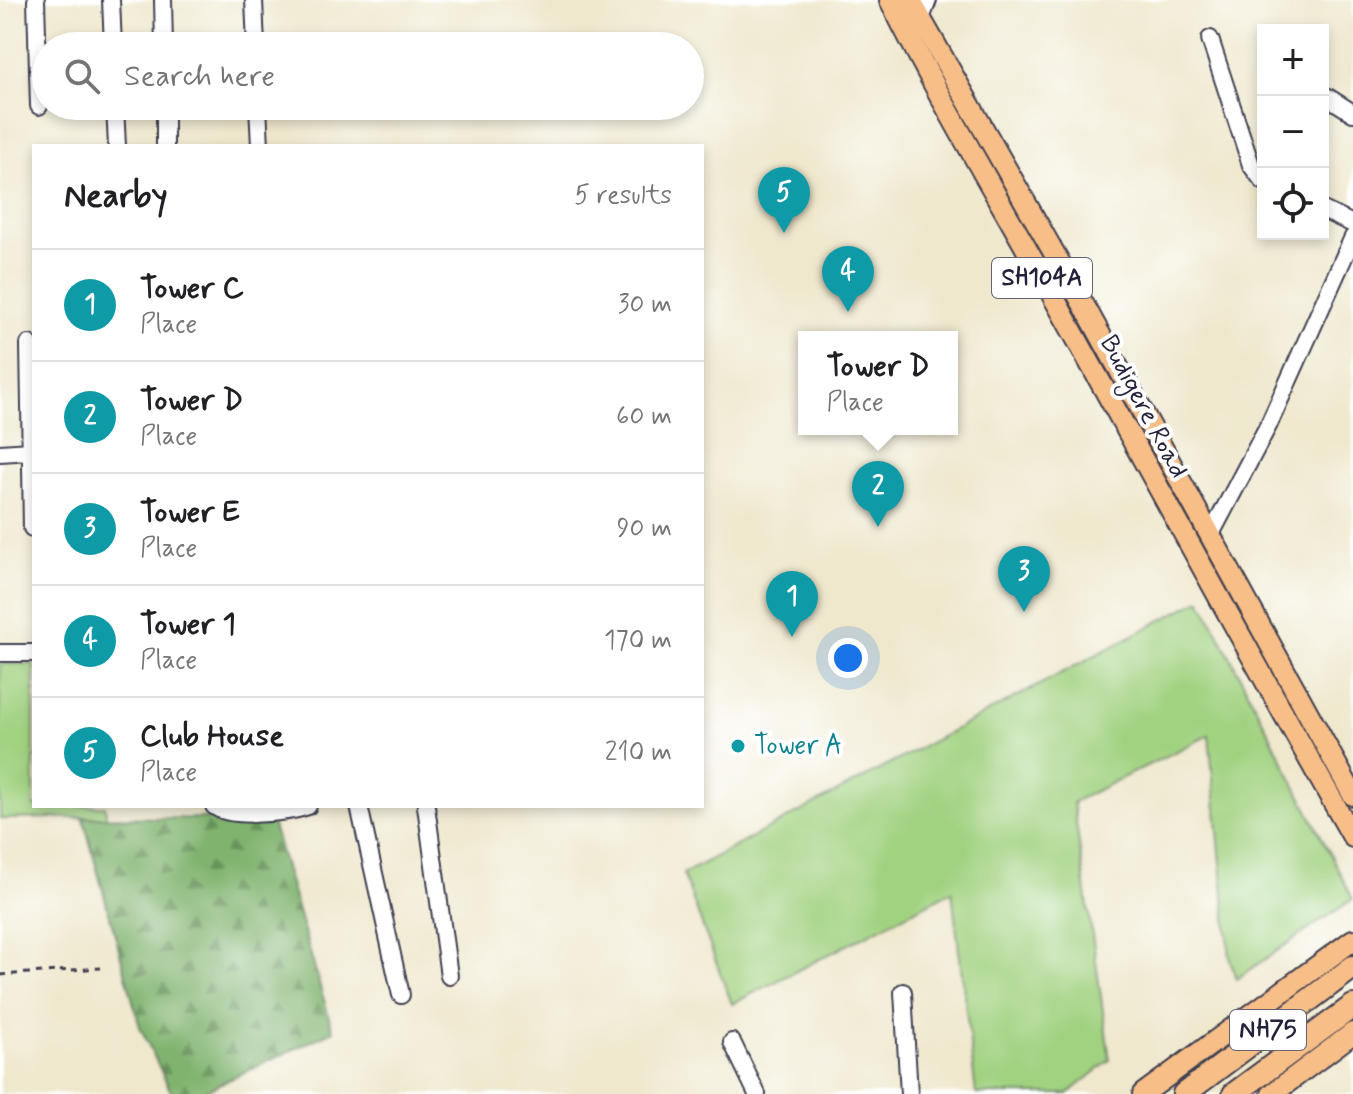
<!DOCTYPE html>
<html lang="en">
<head>
<meta charset="utf-8">
<style>
	body { margin:0; font-family:Mynerve,sans-serif; background:#f6f6f6; color:#202124 }
	.controls { position:absolute; right:24px; top:24px; display:grid; overflow:hidden; border-radius:0px; box-shadow:0 4px 12px #0003 }
	.controls button { width:72px; height:72px; display:grid; place-items:center; padding:0; border:0; border-bottom:2px solid #e0e0e0; background:#fff; color:#202124; font:40px sans-serif }
	.you { position:absolute; left:848px; top:658px; width:28px; height:28px; margin:-20px; border:6px solid #fff; border-radius:50%; background:#1a73e8; box-shadow:0 0 0 12px #1a73e833 }
	.badge { display:grid; place-items:center; width:52px; height:52px; border-radius:50%; background:#2563eb; color:#fff; font-size:26px; font-weight:700 }
	.pin { position:absolute; translate:-50% -66px; filter:drop-shadow(0 2px 4px #0008) }
	.pin::after { content:''; position:absolute; top:42px; width:28px; height:24px; background:inherit; clip-path:polygon(0 0,100% 0,50% 100%) }
	.popup { position:absolute; left:798px; top:331px; width:160px; height:104px; box-sizing:border-box; display:grid; place-content:center; border-radius:0px; background:#fff; filter:drop-shadow(0 2px 6px #0005); font-size:26px; white-space:nowrap; color:#757577 }
	.popup b { font-size:30px; color:#202124 }
	.popup::after { content:''; position:absolute; left:50%; top:100%; margin-left:-16px; border:16px solid transparent; border-top-color:#fff }
	.list { margin:0; padding:0; list-style:none }
	h2 { display:flex; justify-content:space-between; align-items:center; height:104px; margin:0; padding:0 32px; font-size:34px }
	h2 small { font-size:26px; font-weight:400; color:#757577 }
	.list li { display:grid; grid-template-columns:52px 1fr auto; gap:24px; align-items:center; box-sizing:border-box; height:112px; padding:0 32px; border-top:2px solid #e0e0e0 }
	.list b { display:block; font-size:30px; white-space:nowrap }
	.list p { margin:0; font-size:26px; white-space:nowrap; color:#757577 }
	.list em { font-size:26px; font-style:normal; color:#757577 }
	.icon { flex:none; width:44px; height:44px; fill:none; stroke:currentColor; stroke-width:2; stroke-linecap:round; stroke-linejoin:round }
	.map { position:relative; flex:none; width:1353px; height:1094px; overflow:hidden }
	.search { position:absolute; background:#fff; box-shadow:0 4px 12px #0003; left:32px; top:32px; width:672px; height:88px; display:flex; align-items:center; gap:20px; box-sizing:border-box; padding:0 28px; border-radius:44px; color:#757577; font-size:30px }
	.panel { position:absolute; background:#fff; box-shadow:0 4px 12px #0003; left:32px; top:144px; width:672px; height:664px; border-radius:0px }
	.map>svg:first-child { display:block }
	.green { fill:#a1d280; stroke:#627a5e; stroke-width:2 }
	.forest { fill:url(#forest-firs); stroke:#516b54; stroke-width:2 }
	.lines { fill:none; stroke-linecap:round; stroke-linejoin:round }
	.minor-casing { stroke:#414051; stroke-width:20 }
	.major-casing { stroke:#414051; stroke-width:24 }
	.highway-casing { stroke:#414051; stroke-width:26 }
	.path { stroke:#414051; stroke-width:3; stroke-dasharray:6 6; stroke-linecap:butt }
	.minor { stroke:#fff; stroke-width:16 }
	.major { stroke:#f7be88; stroke-width:20 }
	.highway { stroke:#f7be88; stroke-width:22 }
	.culture-dot { fill:#0f9aa8; stroke:#fff; stroke-width:3 }
	.labels { text-anchor:middle; dominant-baseline:central; stroke-width:8; stroke-linejoin:round; paint-order:stroke }
	.shield { fill:#fff; stroke:#646476; stroke-width:2 }
	.shield-label { font-size:24px; font-weight:bold; fill:#22223b }
	.street-label { font-size:26px; fill:#22223b; stroke:#fff }
	.culture-label { font-size:26px; fill:#0d838f; stroke:#fff; text-anchor:start }
</style>
</head>
<body>
<div class="map">
<svg width="1353" height="1094" viewBox="0 0 1353 1094">
	<defs>
		<pattern id="forest-firs" width="22" height="20" patternUnits="userSpaceOnUse" patternTransform="scale(2)"><rect width="22" height="20" fill="#80b46e"/><path d="M5 1l3.5 6h-7zM16 11l3.5 6h-7z" fill="#68925c"/></pattern>
	</defs>
	<rect width="100%" height="100%" fill="#fff"/>
	<filter id="ink" filterUnits="userSpaceOnUse"><feTurbulence type="fractalNoise" baseFrequency=".0125" numOctaves="2"/><feDisplacementMap in="SourceGraphic" scale="16" xChannelSelector="R" yChannelSelector="G"/><feConvolveMatrix kernelMatrix="1 2 1 2 8 2 1 2 1" color-interpolation-filters="sRGB"/></filter>
	<filter id="wash" filterUnits="userSpaceOnUse"><feTurbulence type="fractalNoise" baseFrequency=".006" numOctaves="4" result="noise"/><feDisplacementMap in="SourceGraphic" scale="32" xChannelSelector="R" yChannelSelector="G"/><feGaussianBlur stdDeviation="1.8" result="paint"/><feColorMatrix in="noise" values="0 0 0 0 0 0 0 0 0 0 0 0 0 0 0 0 0 1.4 0 .05"/><feComposite in="paint" operator="in"/></filter>
	<g filter="url(#wash)">
		<rect width="100%" height="100%" fill="#efe8cd"/>
		<g class="green">
			<path d="M 1201,599 L 1353,899 L 1236,979 L 1230,959 L 1209,735 L 1073,802 L 1110,1060 L 1068,1094 L 976,1094 L 952,891 L 732,1004 L 683,874 Z"/>
			<path d="M 0,664 L 34,664 L 34,806 L 105,806 L 106,817 L 0,819 Z"/>
		</g>
		<path class="forest" d="M 83,817 L 271,819 L 333,1031 L 198,1094 L 172,1094 L 140,1027 Z"/>
	</g>
	<g filter="url(#ink)">
		<g class="lines">
			<defs>
				<g id="minor">
					<path d="M 36,0 L 39,106"/>
					<path d="M 111,0 L 113,46"/>
					<path d="M 163,0 L 164,46"/>
					<path d="M 254,0 L 256,46"/>
					<path d="M 921,19 L 928,0"/>
					<path d="M 1210,39 L 1251,165 L 1263,181"/>
					<path d="M 1323,94 L 1353,113"/>
					<path d="M 115,106 L 117,146"/>
					<path d="M 165,106 L 165,146"/>
					<path d="M 258,106 L 260,146"/>
					<path d="M 1323,210 L 1353,224"/>
					<path d="M 29,344 L 32,528"/>
					<path d="M 0,453 L 31,451"/>
					<path d="M 1210,536 L 1269,424 L 1353,237"/>
					<path d="M 0,653 L 34,653"/>
					<path d="M 214,806 C 230,819 289,813 308,806"/>
					<path d="M 359,806 L 401,995"/>
					<path d="M 426,806 L 449,976"/>
					<path d="M 903,992 L 909,1094"/>
					<path d="M 732,1042 L 757,1094"/>
				</g>
				<g id="major">
					<path d="M 890,0 C 944,109 1007,212 1065,318 C 1161,491 1255,665 1353,837"/>
					<path d="M 910,0 L 1086,309 L 1353,795"/>
					<path d="M 1143,1094 L 1353,940"/>
					<path d="M 1272,1094 L 1353,1033"/>
				</g>
				<g id="highway">
					<path d="M 1184,1094 L 1353,967"/>
					<path d="M 1234,1094 L 1353,1006"/>
				</g>
			</defs>
			<use href="#minor" class="minor-casing"/>
			<use href="#major" class="major-casing"/>
			<use href="#highway" class="highway-casing"/>
			<path class="path" d="M 0,975 L 101,968"/>
			<use href="#minor" class="minor"/>
			<use href="#major" class="major"/>
			<use href="#highway" class="highway"/>
		</g>
	</g>
	<circle class="culture-dot" cx="738" cy="746" r="8"/>
	<g class="labels">
		<g class="shield">
			<rect x="992" y="258" width="100" height="40" rx="6"/>
			<rect x="1230" y="1010" width="76" height="40" rx="6"/>
		</g>
		<g class="shield-label">
			<text x="1042" y="278">SH104A</text>
			<text x="1268" y="1030">NH75</text>
		</g>
		<g class="street-label">
			<text transform="translate(1143 407) rotate(62)">Budigere Road</text>
		</g>
		<g class="culture-label">
			<text x="754" y="746">Tower A</text>
		</g>
	</g>
</svg>
<div class="controls">
<button>+</button>
<button>−</button>
<button><svg class="icon" aria-label="locate" viewBox="0 0 24 24"><circle cx="12" cy="12" r="6"/><path d="M12 2v4M12 18v4M2 12h4M18 12h4"/></svg></button>
</div>
<div class="you"></div>
<div class="pin badge" style="left:792px;top:637px;background:#0f9aa8">1</div>
<div class="pin badge" style="left:878px;top:527px;background:#0f9aa8">2</div>
<div class="popup"><b>Tower D</b>Place</div>
<div class="pin badge" style="left:1024px;top:612px;background:#0f9aa8">3</div>
<div class="pin badge" style="left:848px;top:312px;background:#0f9aa8">4</div>
<div class="pin badge" style="left:784px;top:233px;background:#0f9aa8">5</div>
<div class="search"><svg class="icon" aria-label="search" viewBox="0 0 24 24"><circle cx="10" cy="10" r="6"/><path d="M15 15l6 6"/></svg>Search here</div>
<section class="panel">
<h2>Nearby<small>5 results</small></h2>
<ul class="list">
<li><span class="badge" style="background:#0f9aa8">1</span><div><b>Tower C</b><p>Place</p></div><em>30 m</em></li>
<li><span class="badge" style="background:#0f9aa8">2</span><div><b>Tower D</b><p>Place</p></div><em>60 m</em></li>
<li><span class="badge" style="background:#0f9aa8">3</span><div><b>Tower E</b><p>Place</p></div><em>90 m</em></li>
<li><span class="badge" style="background:#0f9aa8">4</span><div><b>Tower 1</b><p>Place</p></div><em>170 m</em></li>
<li><span class="badge" style="background:#0f9aa8">5</span><div><b>Club House</b><p>Place</p></div><em>210 m</em></li>
</ul>
</section>
</div>
</body>
</html>
